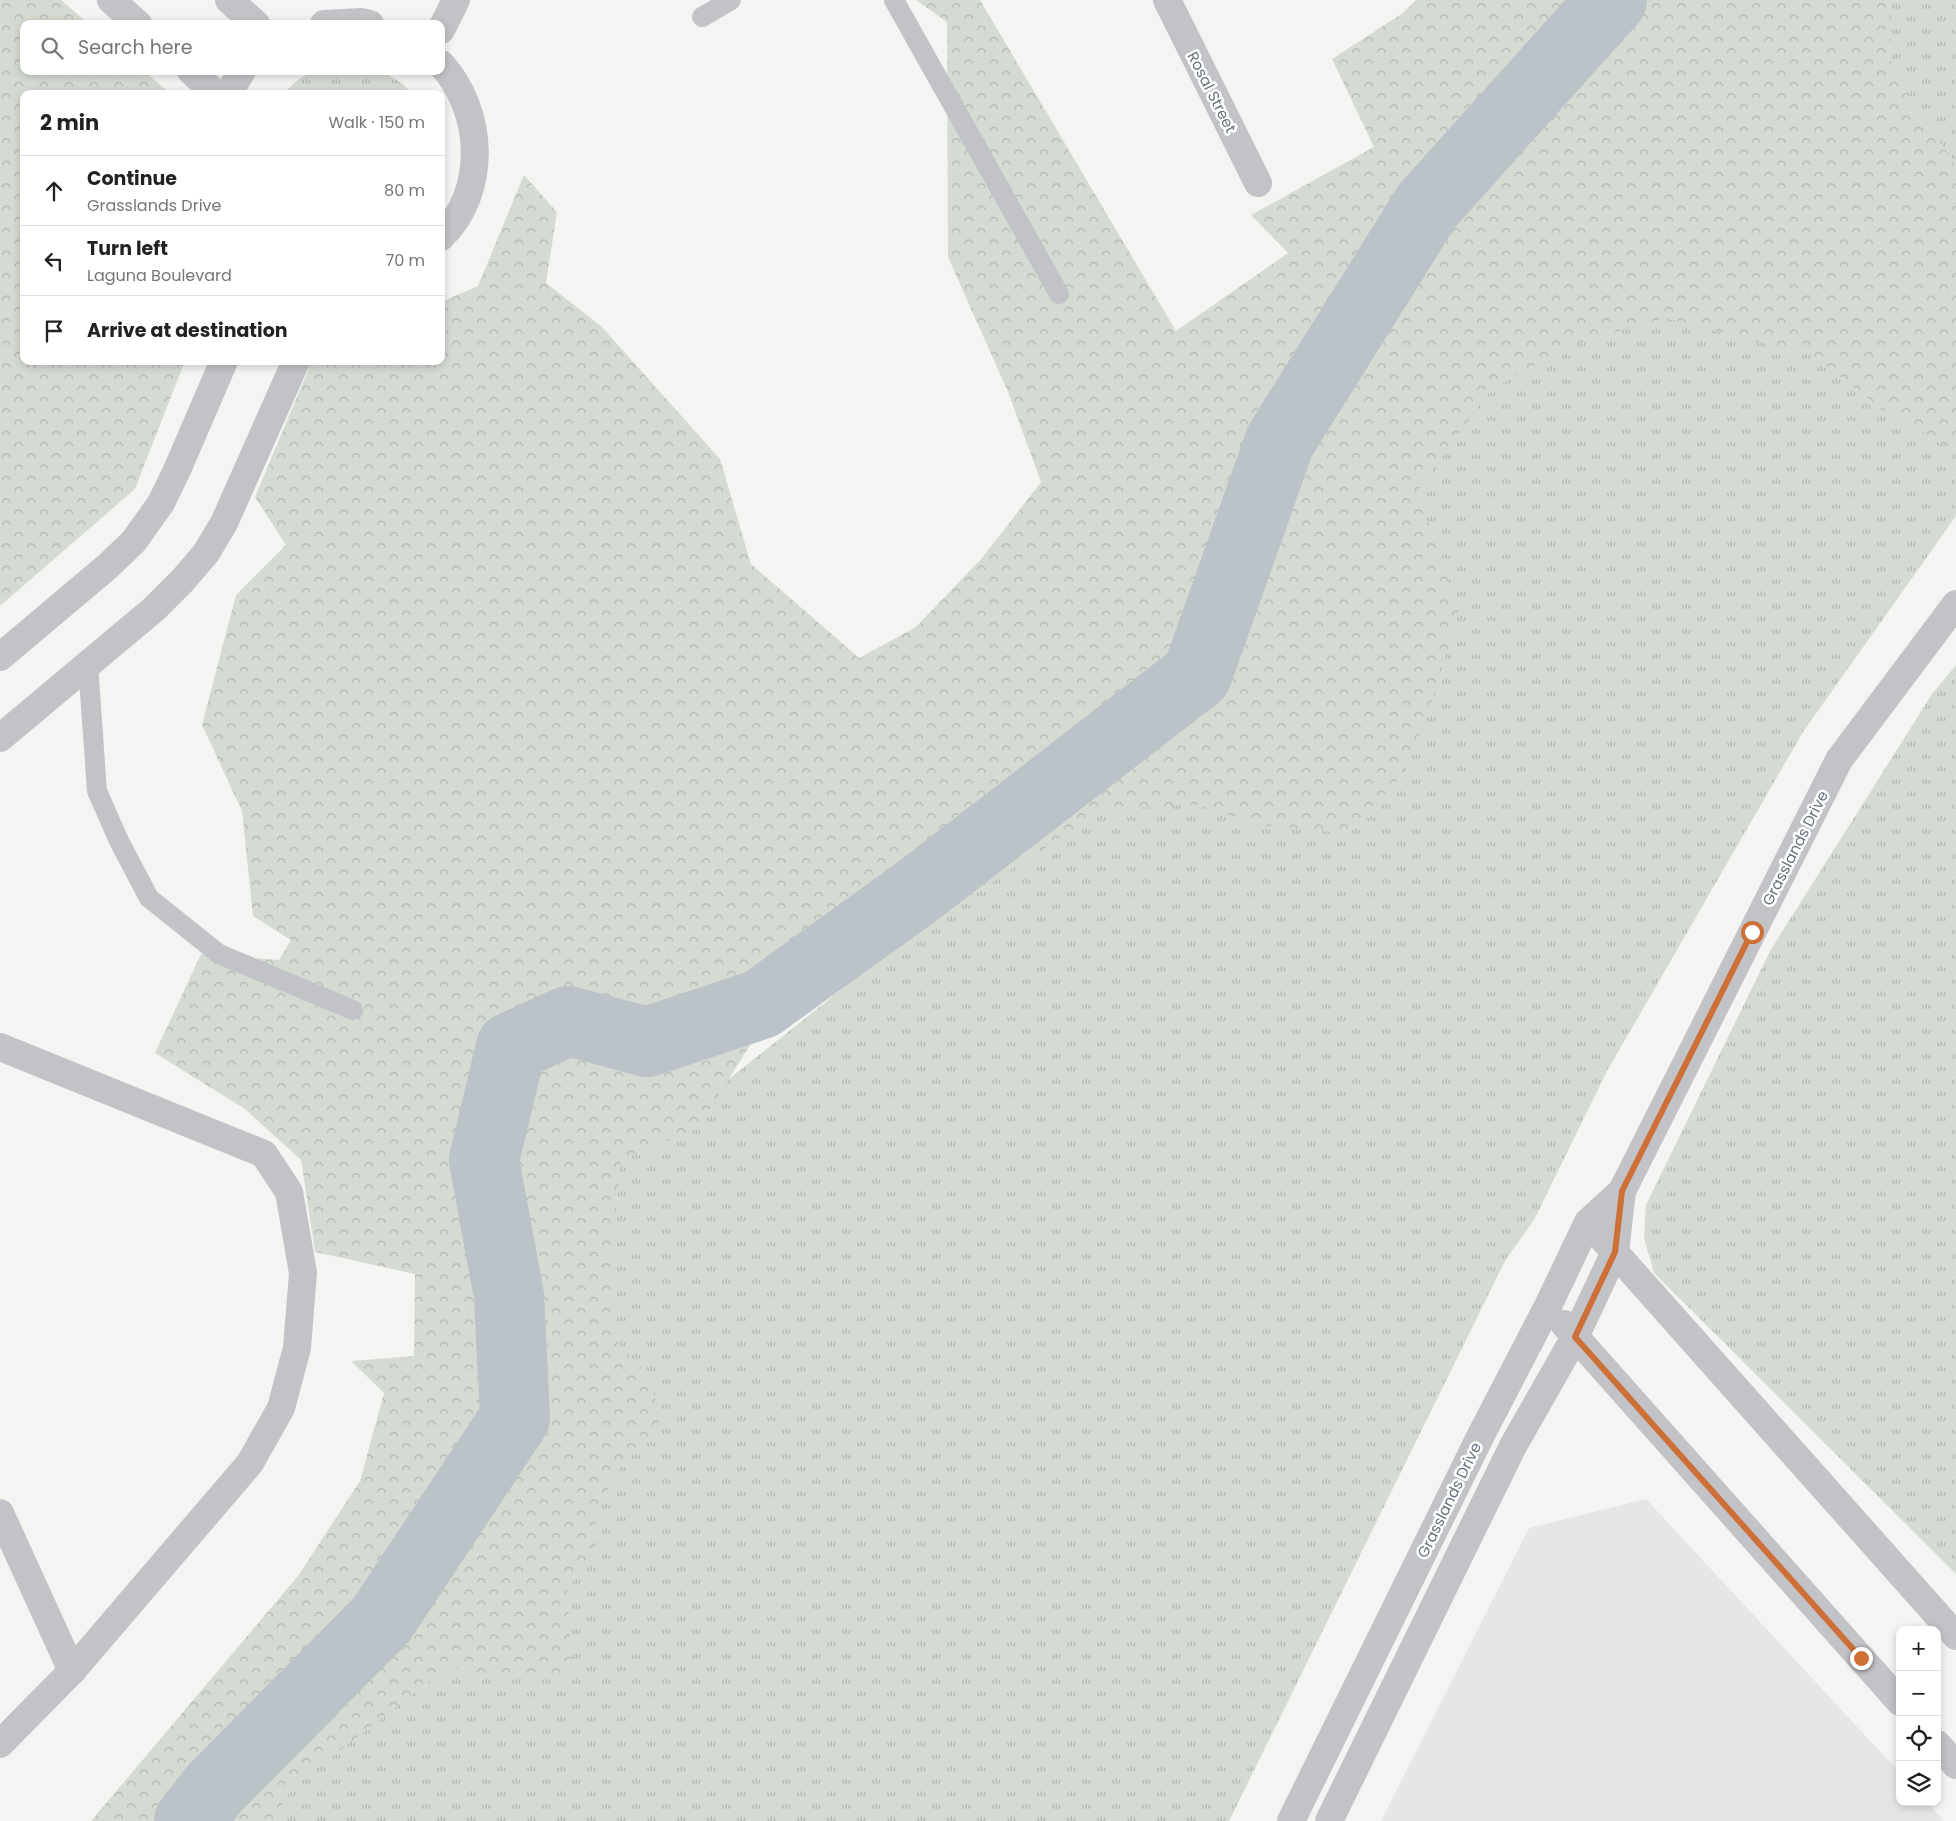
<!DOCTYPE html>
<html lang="en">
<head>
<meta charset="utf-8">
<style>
	body { margin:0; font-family:Poppins,sans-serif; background:#f6f6f6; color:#222 }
	.controls { position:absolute; right:15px; bottom:15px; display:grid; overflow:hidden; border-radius:10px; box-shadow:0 2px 8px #0003 }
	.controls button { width:45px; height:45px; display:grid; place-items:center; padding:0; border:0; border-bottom:1px solid #e0e0e0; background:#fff; color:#222; font:25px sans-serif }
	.stop { position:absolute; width:15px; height:15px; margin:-11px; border:4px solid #cf6f38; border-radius:50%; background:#fff }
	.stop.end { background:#cf6f38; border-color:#fff; box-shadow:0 1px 5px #0008 }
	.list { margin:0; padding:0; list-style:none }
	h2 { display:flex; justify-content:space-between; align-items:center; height:65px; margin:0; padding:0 20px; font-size:21px }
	h2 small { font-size:16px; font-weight:400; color:#767676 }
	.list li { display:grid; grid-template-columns:32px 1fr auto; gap:15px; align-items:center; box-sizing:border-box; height:70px; padding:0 20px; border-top:1px solid #e0e0e0 }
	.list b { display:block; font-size:19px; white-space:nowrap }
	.list p { margin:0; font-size:16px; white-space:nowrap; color:#767676 }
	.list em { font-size:16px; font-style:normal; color:#767676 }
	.icon { flex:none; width:28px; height:28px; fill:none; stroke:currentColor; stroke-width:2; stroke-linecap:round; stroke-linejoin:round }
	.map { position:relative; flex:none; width:1956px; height:1821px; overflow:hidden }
	.search { position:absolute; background:#fff; box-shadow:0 2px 8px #0003; left:20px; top:20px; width:425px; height:55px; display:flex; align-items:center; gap:12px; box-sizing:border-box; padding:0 18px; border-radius:10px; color:#767676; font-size:19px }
	.panel { position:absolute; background:#fff; box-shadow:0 2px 8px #0003; left:20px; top:90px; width:425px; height:275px; border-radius:10px }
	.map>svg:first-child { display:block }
	.built { fill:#e5e6e5 }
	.grass { fill:url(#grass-tufts) }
	.forest { fill:url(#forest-crowns) }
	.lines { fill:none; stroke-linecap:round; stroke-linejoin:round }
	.river { stroke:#bbc2c8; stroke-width:70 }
	.service { stroke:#c1c3c6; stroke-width:20 }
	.minor { stroke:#c1c3c6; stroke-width:28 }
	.tertiary { stroke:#c1c3c6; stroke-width:28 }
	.route { stroke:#cf6f38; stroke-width:6 }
	.labels { text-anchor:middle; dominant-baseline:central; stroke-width:5; stroke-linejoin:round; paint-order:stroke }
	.street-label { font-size:15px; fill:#67717f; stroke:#fff }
</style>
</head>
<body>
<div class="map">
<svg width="1956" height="1821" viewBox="0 0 1956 1821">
	<defs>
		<pattern id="grass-tufts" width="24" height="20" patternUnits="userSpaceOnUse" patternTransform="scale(1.25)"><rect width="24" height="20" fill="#d5dbd3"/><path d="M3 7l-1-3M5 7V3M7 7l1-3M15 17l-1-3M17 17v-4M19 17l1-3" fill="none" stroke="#b1b6b0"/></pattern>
		<pattern id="forest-crowns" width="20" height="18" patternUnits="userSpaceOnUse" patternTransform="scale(1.25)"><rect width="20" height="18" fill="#d5dbd3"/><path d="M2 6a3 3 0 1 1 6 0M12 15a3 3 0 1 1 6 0" fill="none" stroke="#b1b6b0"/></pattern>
	</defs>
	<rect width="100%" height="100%" fill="#f4f5f2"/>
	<path class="built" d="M 1646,1499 L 1900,1773 L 1900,1802 L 1927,1802 L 1944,1821 L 1381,1821 L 1529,1528 Z"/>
	<g class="grass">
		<path d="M 1605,0 L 1956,0 L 1956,516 L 1803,732 L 1607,1071 L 1534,1220 L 1506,1259 L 1229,1821 L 248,1821 L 562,1068 L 729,1079 L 1250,664 Z"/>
		<path d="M 313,71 L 382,71 L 403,84 L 412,94 L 282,94 L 299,79 Z"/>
		<path d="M 1956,665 L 1956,1574 L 1654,1273 L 1644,1238 L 1646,1205 L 1770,951 L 1932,694 Z"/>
	</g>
	<g class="forest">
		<path d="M 0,0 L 61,0 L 89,24 L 24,24 L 24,71 L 144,71 L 171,94 L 24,94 L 24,361 L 185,361 L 135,489 L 0,606 Z"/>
		<path d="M 916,0 L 980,0 L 1176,331 L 1288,253 L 1251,215 L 1374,147 L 1332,59 L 1403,13 L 1416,0 L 1892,0 L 1890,60 L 1911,102 L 1953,160 L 1956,171 L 1956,444 L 1947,446 L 1880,408 L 1814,356 L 1664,318 L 1568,346 L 1490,391 L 1417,491 L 1459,610 L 1430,709 L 1401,777 L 1345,833 L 1260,825 L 1195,804 L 1103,810 L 756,1036 L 697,1129 L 621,1159 L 610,1270 L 612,1337 L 652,1379 L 660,1430 L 626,1459 L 596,1509 L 594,1561 L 567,1587 L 573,1678 L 509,1680 L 449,1667 L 294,1785 L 272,1821 L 91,1821 L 298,1576 L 360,1481 L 384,1393 L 351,1361 L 414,1356 L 415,1274 L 315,1252 L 301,1160 L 245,1109 L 155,1053 L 201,954 L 279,960 L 291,940 L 253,916 L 242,811 L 202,725 L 236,595 L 286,545 L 255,497 L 312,361 L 441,361 L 441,302 L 478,286 L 524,175 L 557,212 L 546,283 L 601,326 L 720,459 L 751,564 L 859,658 L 916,627 L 982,558 L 1041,482 L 1008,392 L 948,257 L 947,22 Z"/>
	</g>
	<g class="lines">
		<path class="river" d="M 189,1821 L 214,1789 L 382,1619 L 515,1418 L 509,1296 L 484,1160 L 511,1047 L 568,1021 L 647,1042 L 761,1004 L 919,890 L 1197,675 L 1280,441 L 1427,206 L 1612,0"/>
		<g class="service">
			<path d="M 894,0 L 1059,294"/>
			<path d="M 702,17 L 731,0"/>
			<path d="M 88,664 L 97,791 L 119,841 L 149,898 L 219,954 L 353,1010"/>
		</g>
		<g class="minor">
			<path d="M 1167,0 L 1258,183"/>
			<path d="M 0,657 L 108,566 L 134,541 L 161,503 L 177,470 L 224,361"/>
			<path d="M 0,738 L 154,609 L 183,580 L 206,553 L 224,523 L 296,361"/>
			<path d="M 0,1047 L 264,1154 L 289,1192 L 303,1273 L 297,1348 L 281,1408 L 250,1463 L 72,1671 L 0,1744"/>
			<path d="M 1603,1239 L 1956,1636"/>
			<path d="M 1564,1324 L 1900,1702"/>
			<path d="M 0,1513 L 72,1671"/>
			<path d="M 1937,1744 L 1956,1765"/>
			<path d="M 1291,1821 L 1481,1435 L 1548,1306 L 1588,1222 L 1622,1191"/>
			<path d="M 1329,1821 L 1513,1446 L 1575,1337 L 1615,1252 L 1622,1191 L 1839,760 L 1956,604"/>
		</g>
		<g class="tertiary">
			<path d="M 111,0 L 138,24"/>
			<path d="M 229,0 L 256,24"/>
			<path d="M 324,24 L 362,22 L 370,24"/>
			<path d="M 441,30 L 456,0"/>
			<path d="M 441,64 C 484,111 488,191 441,237"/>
			<path d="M 191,71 L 216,94"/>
			<path d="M 228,94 L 242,71"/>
		</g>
	</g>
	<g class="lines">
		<path class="route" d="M 1752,932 L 1622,1191 L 1615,1252 L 1575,1337 L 1861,1658"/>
	</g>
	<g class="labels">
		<g class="street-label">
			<text transform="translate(1212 92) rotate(63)">Rosal Street</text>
			<text transform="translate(1795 848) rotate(-63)">Grasslands Drive</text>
			<text transform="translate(1449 1500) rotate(-64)">Grasslands Drive</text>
		</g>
	</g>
</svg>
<div class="controls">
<button>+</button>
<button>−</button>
<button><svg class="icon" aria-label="locate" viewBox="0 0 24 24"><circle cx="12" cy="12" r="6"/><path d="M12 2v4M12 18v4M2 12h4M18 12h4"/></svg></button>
<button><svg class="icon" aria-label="layers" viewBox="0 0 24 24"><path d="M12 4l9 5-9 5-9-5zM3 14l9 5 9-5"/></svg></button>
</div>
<div class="stop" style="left:1752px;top:932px"></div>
<div class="stop end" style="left:1861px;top:1658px"></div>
<div class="search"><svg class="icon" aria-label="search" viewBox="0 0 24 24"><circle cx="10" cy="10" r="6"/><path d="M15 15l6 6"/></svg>Search here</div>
<section class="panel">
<h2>2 min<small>Walk · 150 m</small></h2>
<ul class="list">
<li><svg class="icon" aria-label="ahead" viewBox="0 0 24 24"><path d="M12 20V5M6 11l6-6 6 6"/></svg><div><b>Continue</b><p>Grasslands Drive</p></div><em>80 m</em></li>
<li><svg class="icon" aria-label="left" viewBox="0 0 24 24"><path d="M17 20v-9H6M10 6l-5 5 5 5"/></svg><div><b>Turn left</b><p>Laguna Boulevard</p></div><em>70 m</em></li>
<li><svg class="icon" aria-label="arrive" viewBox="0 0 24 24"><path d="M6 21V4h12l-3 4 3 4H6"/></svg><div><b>Arrive at destination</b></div></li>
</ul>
</section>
</div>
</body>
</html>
